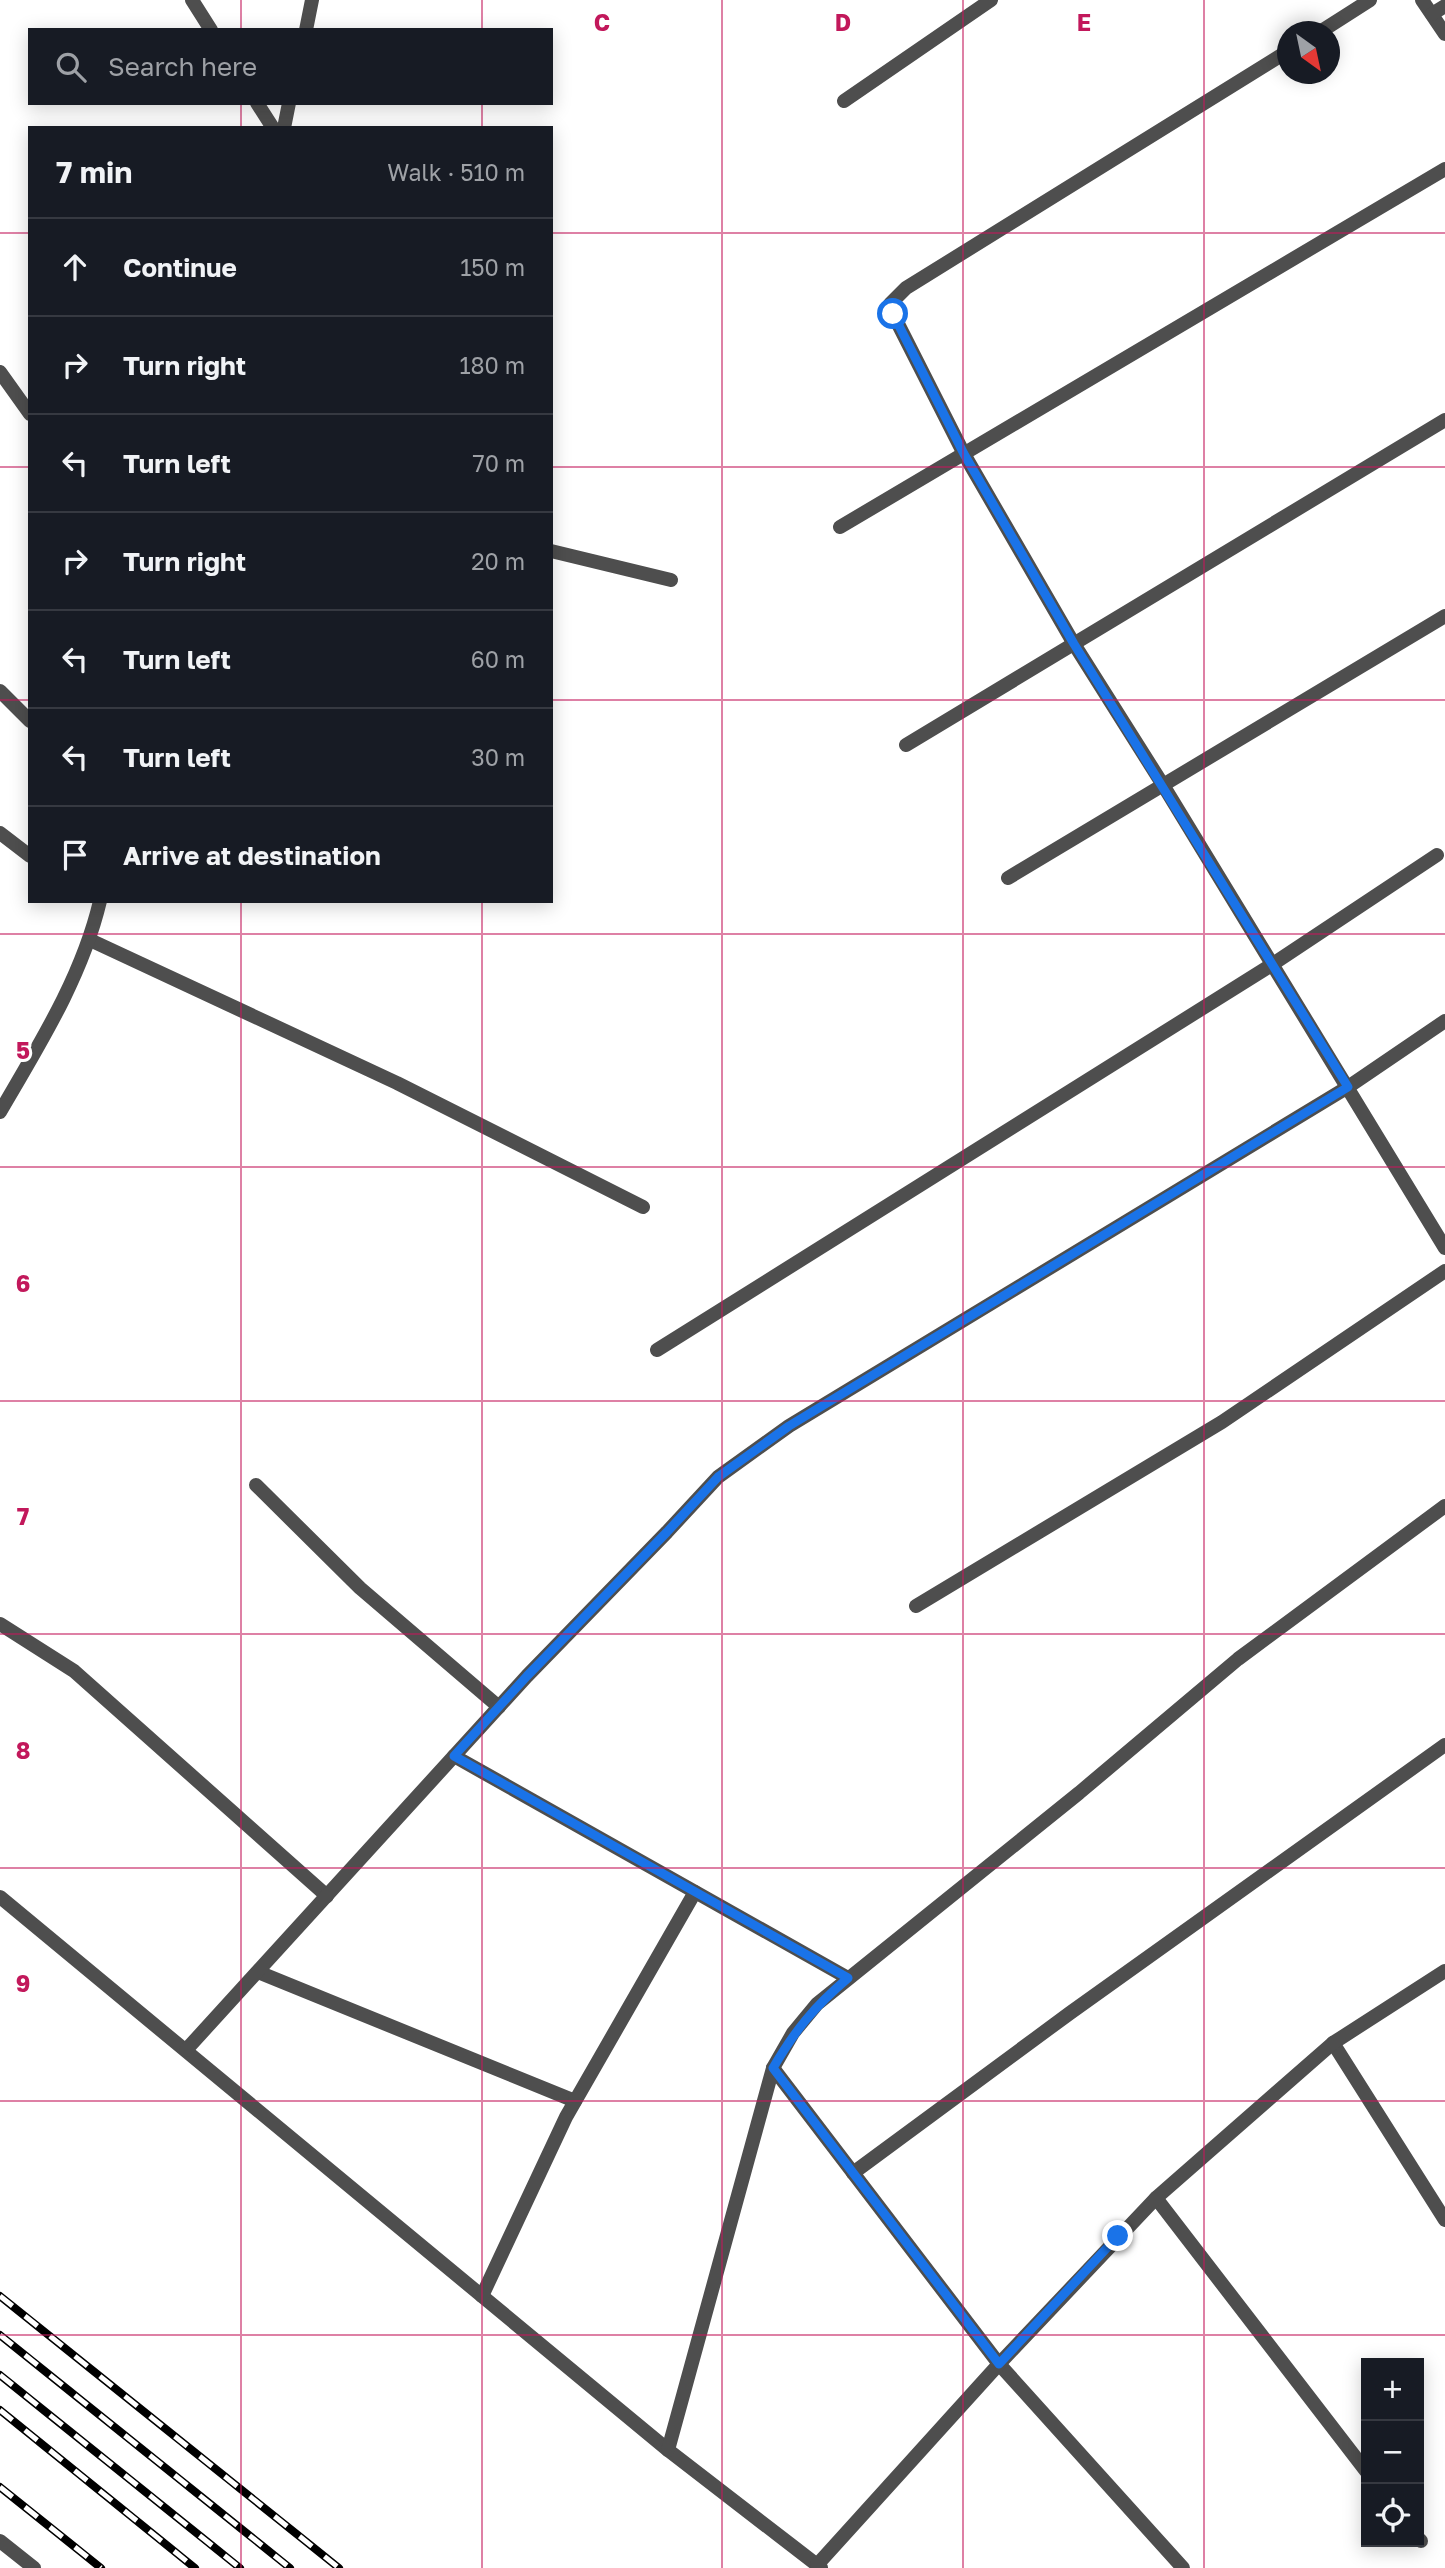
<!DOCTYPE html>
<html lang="en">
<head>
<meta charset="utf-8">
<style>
	body { margin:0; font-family:"Golos Text",sans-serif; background:#20242c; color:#f1f3f6 }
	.controls { position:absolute; right:21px; bottom:21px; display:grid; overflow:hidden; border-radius:0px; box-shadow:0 4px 18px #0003 }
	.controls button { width:63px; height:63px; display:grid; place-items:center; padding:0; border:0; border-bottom:2px solid #363941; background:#171b24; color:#f1f3f6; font:35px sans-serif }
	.compass { position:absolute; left:1277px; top:21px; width:63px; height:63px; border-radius:50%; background:#171b24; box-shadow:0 4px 18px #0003; rotate:147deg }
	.stop { position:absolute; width:21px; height:21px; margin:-16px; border:5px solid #1a73e8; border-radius:50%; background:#fff }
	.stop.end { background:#1a73e8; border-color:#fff; box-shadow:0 2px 7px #0008 }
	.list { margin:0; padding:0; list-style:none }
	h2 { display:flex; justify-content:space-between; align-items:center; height:91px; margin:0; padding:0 28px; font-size:30px }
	h2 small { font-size:23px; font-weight:400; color:#9ea1a6 }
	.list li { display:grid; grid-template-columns:46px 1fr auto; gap:21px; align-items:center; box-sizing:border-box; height:98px; padding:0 28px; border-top:2px solid #363941 }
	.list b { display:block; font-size:26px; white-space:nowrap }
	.list em { font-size:23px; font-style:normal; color:#9ea1a6 }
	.icon { flex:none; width:38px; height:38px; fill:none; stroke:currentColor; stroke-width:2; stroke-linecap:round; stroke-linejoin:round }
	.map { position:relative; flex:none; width:1445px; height:2568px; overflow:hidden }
	.search { position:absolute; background:#171b24; box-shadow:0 4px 18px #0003; left:28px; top:28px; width:525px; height:77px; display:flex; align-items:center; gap:18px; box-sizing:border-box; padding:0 24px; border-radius:0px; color:#9ea1a6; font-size:26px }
	.panel { position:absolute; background:#171b24; box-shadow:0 4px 18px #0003; left:28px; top:126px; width:525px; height:777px; border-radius:0px }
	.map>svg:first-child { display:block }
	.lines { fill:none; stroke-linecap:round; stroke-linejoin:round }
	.service { stroke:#4e4e4e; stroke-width:14 }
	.minor { stroke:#4e4e4e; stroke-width:14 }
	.tertiary { stroke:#4e4e4e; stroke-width:14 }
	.rail-casing { stroke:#000; stroke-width:8 }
	.rail { stroke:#fff; stroke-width:5; stroke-dasharray:16; stroke-linecap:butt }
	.route { stroke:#1a73e8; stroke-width:9 }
	.grid { fill:none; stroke:#c2185b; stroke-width:2; stroke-opacity:0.55 }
	.grid-label { font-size:23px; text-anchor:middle; font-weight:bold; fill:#c2185b; stroke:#fff; stroke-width:6; stroke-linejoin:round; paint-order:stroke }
</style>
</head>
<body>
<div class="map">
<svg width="1445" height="2568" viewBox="0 0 1445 2568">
	<rect width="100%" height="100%" fill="#fff"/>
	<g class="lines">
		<path class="service" d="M 0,833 L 30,856"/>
		<g class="minor">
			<path d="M 192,0 L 211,30"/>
			<path d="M 1422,0 L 1445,34"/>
			<path d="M 1432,14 L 1445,6"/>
			<path d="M 1320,32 L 1370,0"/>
			<path d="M 1288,51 L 906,288 L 890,304 L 893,314 L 964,454 L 1074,644 L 1163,785 L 1445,1248"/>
			<path d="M 844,101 L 991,0"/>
			<path d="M 257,103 L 273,128"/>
			<path d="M 0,372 L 30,414"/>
			<path d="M 840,527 L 1445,169"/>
			<path d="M 551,551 L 671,580"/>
			<path d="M 0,691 L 30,721"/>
			<path d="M 906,745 L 1445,420"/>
			<path d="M 1008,878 L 1445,616"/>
			<path d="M 90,940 L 397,1083 L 643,1207"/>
			<path d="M 657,1350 L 1273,964 L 1437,855"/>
			<path d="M 256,1485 L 360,1588 L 499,1707"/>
			<path d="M 916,1606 L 1222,1422 L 1445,1271"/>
			<path d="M 0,1624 L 74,1671 L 327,1896"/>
			<path d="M 454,1756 L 848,1978"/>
			<path d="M 0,1897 L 668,2450 L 821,2568"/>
			<path d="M 258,1972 L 575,2101"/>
			<path d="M 1333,2043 L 1445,2220"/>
			<path d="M 186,2050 L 527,1676 L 667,1532 L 718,1477 L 789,1426 L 1348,1087 L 1445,1021"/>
			<path d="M 773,2068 L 999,2364 L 1183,2568"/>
			<path d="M 853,2173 L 1070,2013 L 1445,1745"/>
			<path d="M 1156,2198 L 1366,2471"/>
			<path d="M 482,2296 L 566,2117 L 695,1892"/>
			<path d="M 668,2450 L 773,2068 L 793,2033 L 817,2004 L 1079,1793 L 1238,1659 L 1445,1506"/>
			<path d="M 1419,2539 L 1421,2541"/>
			<path d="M 0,2541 L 34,2568"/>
			<path d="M 817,2565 L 999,2364 L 1156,2198 L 1333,2043 L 1445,1971"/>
		</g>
		<g class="tertiary">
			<path d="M 306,30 L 312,0"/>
			<path d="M 284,128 L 289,103"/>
			<path d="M 0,1112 C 39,1045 82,977 100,901"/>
		</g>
		<defs>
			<g id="rail">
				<path d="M 0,2296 L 339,2568"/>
				<path d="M 0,2335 L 290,2568"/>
				<path d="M 0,2375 L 240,2568"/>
				<path d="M 0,2410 L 195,2568"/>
				<path d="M 0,2487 L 101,2568"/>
			</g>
		</defs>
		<use href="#rail" class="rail-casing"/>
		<use href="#rail" class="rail"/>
	</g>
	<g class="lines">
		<path class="route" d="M 893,314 L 964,454 L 1074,644 L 1348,1087 L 789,1426 L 718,1477 L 667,1532 L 527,1676 L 454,1756 L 848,1978 C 814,2007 796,2029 773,2068 L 999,2364 L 1118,2236"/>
	</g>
	<path class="grid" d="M 241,0 L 241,30M 482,0 L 482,30M 722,0 L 722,2568M 963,0 L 963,2568M 1204,0 L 1204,2568M 241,103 L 241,128M 482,103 L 482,128M 0,233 L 30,233M 551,233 L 1445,233M 0,467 L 30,467M 551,467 L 1445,467M 0,700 L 30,700M 551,700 L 1445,700M 241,901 L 241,2568M 482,901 L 482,2568M 0,934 L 1445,934M 0,1167 L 1445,1167M 0,1401 L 1445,1401M 0,1634 L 1445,1634M 0,1868 L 1445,1868M 0,2101 L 1445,2101M 0,2335 L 1445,2335"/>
	<g class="grid-label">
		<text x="602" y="31">C</text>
		<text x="843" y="31">D</text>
		<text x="1084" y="31">E</text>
		<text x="23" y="1059">5</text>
		<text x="23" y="1292">6</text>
		<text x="23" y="1525">7</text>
		<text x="23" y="1759">8</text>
		<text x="23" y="1992">9</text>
	</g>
</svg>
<div class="controls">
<button>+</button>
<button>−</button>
<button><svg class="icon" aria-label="locate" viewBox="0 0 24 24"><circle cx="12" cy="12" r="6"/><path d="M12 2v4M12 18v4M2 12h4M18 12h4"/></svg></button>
</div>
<svg class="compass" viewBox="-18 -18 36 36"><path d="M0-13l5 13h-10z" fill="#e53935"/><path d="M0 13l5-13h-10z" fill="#9ea1a6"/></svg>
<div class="stop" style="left:893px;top:314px"></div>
<div class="stop end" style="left:1118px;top:2236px"></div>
<div class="search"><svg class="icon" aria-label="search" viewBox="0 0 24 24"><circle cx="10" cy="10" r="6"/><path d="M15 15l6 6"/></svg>Search here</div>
<section class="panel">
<h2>7 min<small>Walk · 510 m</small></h2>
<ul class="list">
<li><svg class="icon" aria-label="ahead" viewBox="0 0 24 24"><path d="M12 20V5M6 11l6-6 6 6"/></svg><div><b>Continue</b></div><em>150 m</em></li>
<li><svg class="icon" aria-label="right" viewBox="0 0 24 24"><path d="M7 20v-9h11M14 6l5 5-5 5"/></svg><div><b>Turn right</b></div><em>180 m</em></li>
<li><svg class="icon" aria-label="left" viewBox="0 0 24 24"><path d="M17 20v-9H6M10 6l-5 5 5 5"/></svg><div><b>Turn left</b></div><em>70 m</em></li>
<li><svg class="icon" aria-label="right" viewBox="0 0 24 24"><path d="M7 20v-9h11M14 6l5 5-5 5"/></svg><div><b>Turn right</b></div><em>20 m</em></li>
<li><svg class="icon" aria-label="left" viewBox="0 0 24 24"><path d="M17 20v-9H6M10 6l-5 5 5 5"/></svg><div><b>Turn left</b></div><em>60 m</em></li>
<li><svg class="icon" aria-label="left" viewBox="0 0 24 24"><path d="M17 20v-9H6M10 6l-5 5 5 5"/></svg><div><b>Turn left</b></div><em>30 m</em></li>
<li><svg class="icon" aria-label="arrive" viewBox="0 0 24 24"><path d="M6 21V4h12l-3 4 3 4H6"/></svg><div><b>Arrive at destination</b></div></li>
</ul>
</section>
</div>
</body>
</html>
